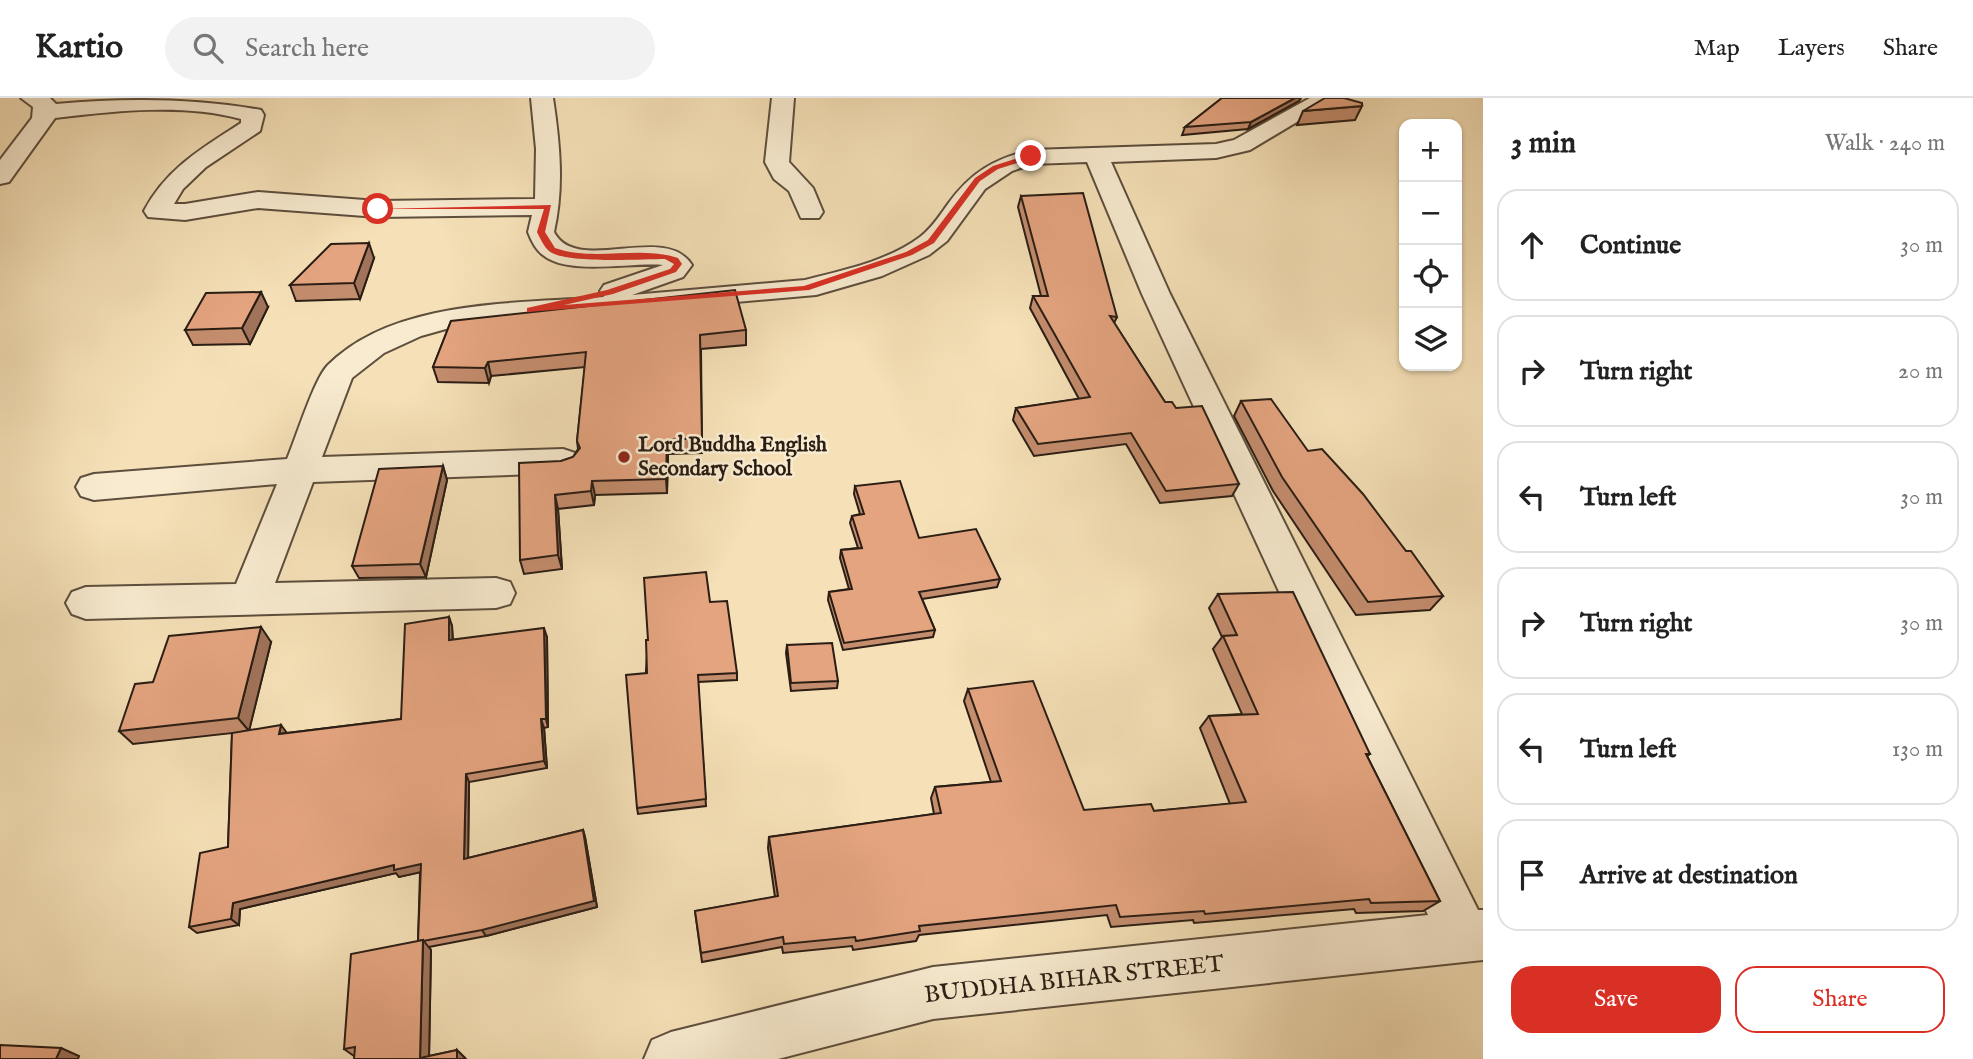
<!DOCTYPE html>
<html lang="en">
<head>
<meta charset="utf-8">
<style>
	body { margin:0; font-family:"IM FELL English",serif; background:#f2f2f2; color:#222 }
	.controls { position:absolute; right:21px; top:21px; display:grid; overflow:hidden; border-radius:14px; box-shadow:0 2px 5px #0004 }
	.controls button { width:63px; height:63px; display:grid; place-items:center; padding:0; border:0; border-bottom:2px solid #e0e0e0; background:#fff; color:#222; font:35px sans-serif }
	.stop { position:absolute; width:21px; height:21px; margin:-16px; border:5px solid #d93025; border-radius:50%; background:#fff }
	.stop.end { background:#d93025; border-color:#fff; box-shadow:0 2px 7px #0008 }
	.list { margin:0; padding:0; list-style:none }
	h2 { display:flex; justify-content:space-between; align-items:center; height:91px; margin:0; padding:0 28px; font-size:30px }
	h2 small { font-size:23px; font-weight:400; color:#767676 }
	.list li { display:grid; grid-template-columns:46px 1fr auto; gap:21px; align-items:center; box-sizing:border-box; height:112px; margin:0 14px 14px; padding:0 14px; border:2px solid #e0e0e0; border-radius:21px }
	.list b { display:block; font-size:26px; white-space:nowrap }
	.list em { font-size:23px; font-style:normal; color:#767676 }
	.actions { display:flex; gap:14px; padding:21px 28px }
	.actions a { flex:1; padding:16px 0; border:2px solid #d93025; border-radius:21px; text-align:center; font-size:24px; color:#d93025 }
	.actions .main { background:#d93025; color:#fff }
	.icon { flex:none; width:38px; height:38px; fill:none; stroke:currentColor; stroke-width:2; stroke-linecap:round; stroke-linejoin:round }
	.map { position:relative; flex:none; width:1483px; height:961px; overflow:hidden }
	header { display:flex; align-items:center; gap:42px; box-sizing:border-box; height:98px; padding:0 35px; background:#fff; border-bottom:2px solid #e0e0e0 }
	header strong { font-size:33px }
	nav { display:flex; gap:38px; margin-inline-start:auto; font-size:24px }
	.search { width:490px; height:63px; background:#f2f2f2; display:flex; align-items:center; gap:18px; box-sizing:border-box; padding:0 24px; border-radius:38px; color:#767676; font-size:26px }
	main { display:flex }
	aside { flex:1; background:#fff }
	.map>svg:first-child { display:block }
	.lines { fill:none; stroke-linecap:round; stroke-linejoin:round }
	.minor-casing { stroke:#5d4e3d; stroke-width:4 }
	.minor { fill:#f8ebd0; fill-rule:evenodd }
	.wall { fill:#c48d6e; stroke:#2a1d14; stroke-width:2 }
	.shaded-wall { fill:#a0735a; stroke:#2a1d14; stroke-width:2 }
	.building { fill:#e4a480; stroke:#2a1d14; stroke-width:2 }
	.route { fill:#d93025 }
	.poi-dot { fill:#8f2418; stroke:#f8ebd0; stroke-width:2.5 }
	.labels { text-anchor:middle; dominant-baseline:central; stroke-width:5; stroke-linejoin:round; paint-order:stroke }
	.poi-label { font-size:21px; font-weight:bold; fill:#2a1d14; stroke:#f8ebd0; text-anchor:start }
	.near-street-label { font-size:24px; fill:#2a1d14; stroke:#f8ebd0 }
</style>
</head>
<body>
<header>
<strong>Kartio</strong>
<div class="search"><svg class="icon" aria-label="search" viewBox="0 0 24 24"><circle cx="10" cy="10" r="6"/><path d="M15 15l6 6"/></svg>Search here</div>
<nav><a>Map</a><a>Layers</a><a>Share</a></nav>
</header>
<main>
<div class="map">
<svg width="1483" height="961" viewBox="0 0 1483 961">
	<rect width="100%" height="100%" fill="#f5e0b7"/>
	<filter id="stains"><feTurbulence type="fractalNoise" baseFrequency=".00286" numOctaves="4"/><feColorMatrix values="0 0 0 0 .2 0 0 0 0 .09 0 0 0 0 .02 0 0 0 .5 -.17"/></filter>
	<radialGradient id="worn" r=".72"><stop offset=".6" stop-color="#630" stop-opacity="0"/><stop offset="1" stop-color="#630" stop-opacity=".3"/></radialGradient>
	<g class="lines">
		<defs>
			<g id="minor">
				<path d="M 21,0 L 50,0 L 56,6 C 124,0 194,0 261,12 L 264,17 L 260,33 L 206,69 L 183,91 L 174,106 L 185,106 L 258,94 L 378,103 L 535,101 L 536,51 L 531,0 L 553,0 C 560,46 564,90 554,134 C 577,178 665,124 692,167 L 683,179 L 632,197 L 805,182 C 844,172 888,163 920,139 C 932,130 940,117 948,106 C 971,74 994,61 1031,52 L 1216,46 L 1234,42 L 1310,0 L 1337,0 L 1250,52 L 1216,60 L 1111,64 L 1170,196 L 1478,812 L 1483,812 L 1483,862 L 933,921 L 778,961 L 644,961 L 652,942 L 671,934 L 933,869 L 1428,817 L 1142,196 L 1087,64 L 1032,66 L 1012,73 L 985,91 L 947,143 L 929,157 L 882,178 L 816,197 L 453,229 L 421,238 L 384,255 L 352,280 L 322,359 L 563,351 L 575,355 L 580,363 L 575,371 L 563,375 L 313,384 L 275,485 L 496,480 L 510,484 L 515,495 L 510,506 L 496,510 L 86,521 L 72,516 L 66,505 L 72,494 L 86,489 L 236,486 L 277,386 L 94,402 L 81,398 L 76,389 L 81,380 L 94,376 L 287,361 C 296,340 314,281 328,267 C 394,201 516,206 604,199 L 600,193 L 604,187 L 663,167 C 632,164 568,178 543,157 C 536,152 531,142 528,134 L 532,117 L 378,119 L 258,110 L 185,122 L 148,119 L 144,113 C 166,71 202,50 241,25 L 241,21 C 183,5 114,13 55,20 L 9,84 L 0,86 L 0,62 L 32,20 L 33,9 Z"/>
				<path d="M 772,0 L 794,0 L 789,64 L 813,90 L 823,114 L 819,120 L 801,120 L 789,93 L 774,81 L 765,64 Z"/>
			</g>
		</defs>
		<use href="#minor" class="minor-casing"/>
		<use href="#minor" class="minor"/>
	</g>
	<g class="wall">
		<path d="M 1222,0 L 1301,0 L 1299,3 L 1248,31 L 1182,37 L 1185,29 Z"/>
		<path d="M 1362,8 L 1355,22 L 1297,27 L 1303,13 Z"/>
		<path d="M 1021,98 L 1117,219 L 1114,225 L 1165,304 L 1239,386 L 1232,398 L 1160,405 L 1126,346 L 1034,358 L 1013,322 L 1016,310 L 1079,301 L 1030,210 L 1033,198 L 1041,198 L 1018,109 Z"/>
		<path d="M 374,160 L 360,201 L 296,203 L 290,187 Z"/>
		<path d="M 268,209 L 250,246 L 193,247 L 185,232 Z"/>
		<path d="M 451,223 L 746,232 L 746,247 L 701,251 L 702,355 L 668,356 L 667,395 L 595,397 L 594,407 L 558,411 L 562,471 L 524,476 L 520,462 L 561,363 L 573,359 L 578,351 L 577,343 L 585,269 L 491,278 L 489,285 L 438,284 L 433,269 Z"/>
		<path d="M 1241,303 L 1308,353 L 1406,453 L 1443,498 L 1430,512 L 1356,517 L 1273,393 L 1234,318 Z"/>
		<path d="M 443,368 L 447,382 L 426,479 L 359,480 L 352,468 Z"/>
		<path d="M 855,388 L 919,440 L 1000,481 L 997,489 L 922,501 L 935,532 L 933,539 L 843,552 L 828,502 L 829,494 L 849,491 L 840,460 L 841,452 L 858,450 L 850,425 L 852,418 L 860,416 L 854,396 Z"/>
		<path d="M 1218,496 L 1370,656 L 1367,658 L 1440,803 L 1423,813 L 1356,815 L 1354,811 L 1194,825 L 1193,822 L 1111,829 L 1107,817 L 919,837 L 916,843 L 853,852 L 852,848 L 783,855 L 782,849 L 702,864 L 695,813 L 775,799 L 768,750 L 769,739 L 934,716 L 931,700 L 935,689 L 991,684 L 964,603 L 968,591 L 1084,712 L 1154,713 L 1230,706 L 1200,630 L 1209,618 L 1242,616 L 1213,551 L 1222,539 L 1209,510 Z"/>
		<path d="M 710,504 L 737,575 L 737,582 L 698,584 L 706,708 L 638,716 L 637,710 L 648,542 Z"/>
		<path d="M 449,519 L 452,528 L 453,542 L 547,539 L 548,629 L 544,630 L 547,670 L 469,684 L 468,760 L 583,732 L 585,739 L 597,809 L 486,838 L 429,849 L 431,852 L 429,958 L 457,952 L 465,960 L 354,958 L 344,951 L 418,843 L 420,774 L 399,779 L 396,775 L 240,811 L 239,827 L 197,835 L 189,829 L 228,749 L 232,635 L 133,646 L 119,633 L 153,584 L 271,544 L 249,632 L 287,635 L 401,621 Z"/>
		<path d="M 787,547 L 838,583 L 837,590 L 791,593 L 786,555 Z"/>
	</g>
	<g class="shaded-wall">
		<path d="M 1295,0 L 1301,0 L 1299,3 L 1248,31 L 1251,24 Z"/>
		<path d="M 369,145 L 374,160 L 360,201 L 354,185 Z"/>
		<path d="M 261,194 L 268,209 L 250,246 L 242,230 Z"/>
		<path d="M 488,264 L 491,278 L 489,285 L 485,270 Z"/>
		<path d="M 667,342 L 668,356 L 667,395 L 666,381 Z"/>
		<path d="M 443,368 L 447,382 L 426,479 L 420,466 Z"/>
		<path d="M 592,383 L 595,397 L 594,407 L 591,393 Z"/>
		<path d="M 555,397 L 558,411 L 562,471 L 558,457 Z"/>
		<path d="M 449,519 L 452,528 L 453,551 L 449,542 Z"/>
		<path d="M 261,529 L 271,544 L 249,633 L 238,620 Z"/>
		<path d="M 544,530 L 547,539 L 548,629 L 546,621 Z"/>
		<path d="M 541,621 L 544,630 L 547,670 L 544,663 Z"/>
		<path d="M 281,627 L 287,635 L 279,636 Z"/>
		<path d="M 466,676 L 469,684 L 468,768 L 464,761 Z"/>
		<path d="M 583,732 L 585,739 L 597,809 L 486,838 L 482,832 Z"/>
		<path d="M 421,766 L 426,773 L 399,779 L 396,775 L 240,811 L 239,827 L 231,821 L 233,805 L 394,767 Z"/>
		<path d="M 423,842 L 431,852 L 429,961 L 420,960 Z"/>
		<path d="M 61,950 L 79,958 L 78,961 L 56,961 Z"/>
		<path d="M 457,952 L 465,960 L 465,961 L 457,961 Z"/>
	</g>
	<g class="building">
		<path d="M 1222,0 L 1295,0 L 1251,24 L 1185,29 Z"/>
		<path d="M 1325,0 L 1344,0 L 1362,5 L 1362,8 L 1303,13 Z"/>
		<path d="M 1083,95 L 1117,219 L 1110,218 L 1165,304 L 1172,304 L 1176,310 L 1202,308 L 1239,386 L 1166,393 L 1131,335 L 1038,346 L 1016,310 L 1090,299 L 1033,198 L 1048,198 L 1021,98 Z"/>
		<path d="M 369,145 L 354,185 L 290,187 L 331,146 Z"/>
		<path d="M 735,192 L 746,232 L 700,237 L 702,340 L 667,342 L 666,381 L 592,383 L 591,393 L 555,397 L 558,457 L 520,462 L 519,365 L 561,363 L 573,359 L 580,350 L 577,343 L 586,254 L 488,264 L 485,270 L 433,269 L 451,223 Z"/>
		<path d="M 261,194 L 242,230 L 185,232 L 206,195 Z"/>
		<path d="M 1271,301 L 1308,353 L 1322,351 L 1363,396 L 1406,453 L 1411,453 L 1443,498 L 1368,504 L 1282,379 L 1241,303 Z"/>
		<path d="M 443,368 L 420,466 L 352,468 L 379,371 Z"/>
		<path d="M 900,383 L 919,440 L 976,431 L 1000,481 L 919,494 L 935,532 L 844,545 L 829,494 L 852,491 L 841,452 L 862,450 L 852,418 L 864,416 L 855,388 Z"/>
		<path d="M 706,474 L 710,504 L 727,503 L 737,575 L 698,577 L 706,701 L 637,710 L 626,577 L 647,575 L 646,542 L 648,542 L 644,480 Z"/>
		<path d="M 1293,494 L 1370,656 L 1366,656 L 1440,803 L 1371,805 L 1369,801 L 1205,816 L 1204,813 L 1120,819 L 1116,807 L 919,828 L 920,833 L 856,843 L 855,839 L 784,846 L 783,839 L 701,855 L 695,813 L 778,798 L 769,739 L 941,715 L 935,689 L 1001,683 L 968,591 L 1033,583 L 1084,712 L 1151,706 L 1154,713 L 1246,704 L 1209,618 L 1258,616 L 1223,538 L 1237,537 L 1218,496 Z"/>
		<path d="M 449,519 L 449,542 L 544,530 L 546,621 L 541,621 L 544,663 L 466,676 L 464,761 L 583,732 L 594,803 L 482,832 L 423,843 L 423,842 L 418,843 L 421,766 L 394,772 L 394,767 L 233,805 L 231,821 L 189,829 L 200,755 L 228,749 L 232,635 L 281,627 L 279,636 L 401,621 L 405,526 Z"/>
		<path d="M 261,529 L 238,620 L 119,633 L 135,586 L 153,584 L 169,538 Z"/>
		<path d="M 832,545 L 838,583 L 791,585 L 787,547 Z"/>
		<path d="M 423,842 L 420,960 L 457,952 L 457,961 L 354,961 L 355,949 L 344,951 L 351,856 Z"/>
		<path d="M 0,947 L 61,950 L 56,961 L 0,961 Z"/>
	</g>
	<path class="route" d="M 1031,56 L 1033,60 L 998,71 L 980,83 L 934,145 L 912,157 L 809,192 L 527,214 L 527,210 L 607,192 L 670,171 L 674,166 L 665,161 C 642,161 564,166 549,153 C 544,149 540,140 537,134 L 544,111 L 374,111 L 551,107 L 545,134 L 555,150 C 595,164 639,147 678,160 L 682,166 L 676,174 L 613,196 L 564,207 L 804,188 L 906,154 L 928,142 L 975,80 L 993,68 Z"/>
	<circle class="poi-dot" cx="624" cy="359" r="7"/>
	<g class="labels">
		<g class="poi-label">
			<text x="638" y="347">Lord Buddha English<tspan x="638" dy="24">Secondary School</tspan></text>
		</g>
		<g class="near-street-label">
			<text transform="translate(1074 882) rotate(-6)">BUDDHA BIHAR STREET</text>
		</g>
	</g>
	<rect width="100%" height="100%" filter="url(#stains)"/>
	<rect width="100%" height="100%" fill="url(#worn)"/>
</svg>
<div class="controls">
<button>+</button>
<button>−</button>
<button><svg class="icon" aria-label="locate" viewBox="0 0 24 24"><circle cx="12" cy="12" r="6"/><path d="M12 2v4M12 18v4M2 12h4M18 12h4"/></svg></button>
<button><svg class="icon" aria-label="layers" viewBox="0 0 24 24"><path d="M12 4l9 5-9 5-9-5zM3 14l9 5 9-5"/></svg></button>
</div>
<div class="stop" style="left:378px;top:111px"></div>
<div class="stop end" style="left:1031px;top:58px"></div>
</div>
<aside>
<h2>3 min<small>Walk · 240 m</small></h2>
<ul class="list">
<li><svg class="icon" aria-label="ahead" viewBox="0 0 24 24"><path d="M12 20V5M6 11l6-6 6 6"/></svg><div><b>Continue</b></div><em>30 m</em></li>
<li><svg class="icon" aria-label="right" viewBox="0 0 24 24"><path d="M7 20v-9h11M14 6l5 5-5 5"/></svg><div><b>Turn right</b></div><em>20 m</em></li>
<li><svg class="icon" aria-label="left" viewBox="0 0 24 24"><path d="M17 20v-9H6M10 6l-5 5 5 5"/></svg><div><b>Turn left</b></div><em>30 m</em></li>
<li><svg class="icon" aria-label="right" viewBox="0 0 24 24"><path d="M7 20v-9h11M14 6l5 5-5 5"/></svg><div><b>Turn right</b></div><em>30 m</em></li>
<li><svg class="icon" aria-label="left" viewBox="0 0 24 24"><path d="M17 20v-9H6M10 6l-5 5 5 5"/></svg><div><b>Turn left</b></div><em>130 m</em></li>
<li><svg class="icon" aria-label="arrive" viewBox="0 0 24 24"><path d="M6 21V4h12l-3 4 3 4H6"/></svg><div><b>Arrive at destination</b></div></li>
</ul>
<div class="actions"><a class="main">Save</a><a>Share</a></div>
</aside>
</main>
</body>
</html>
